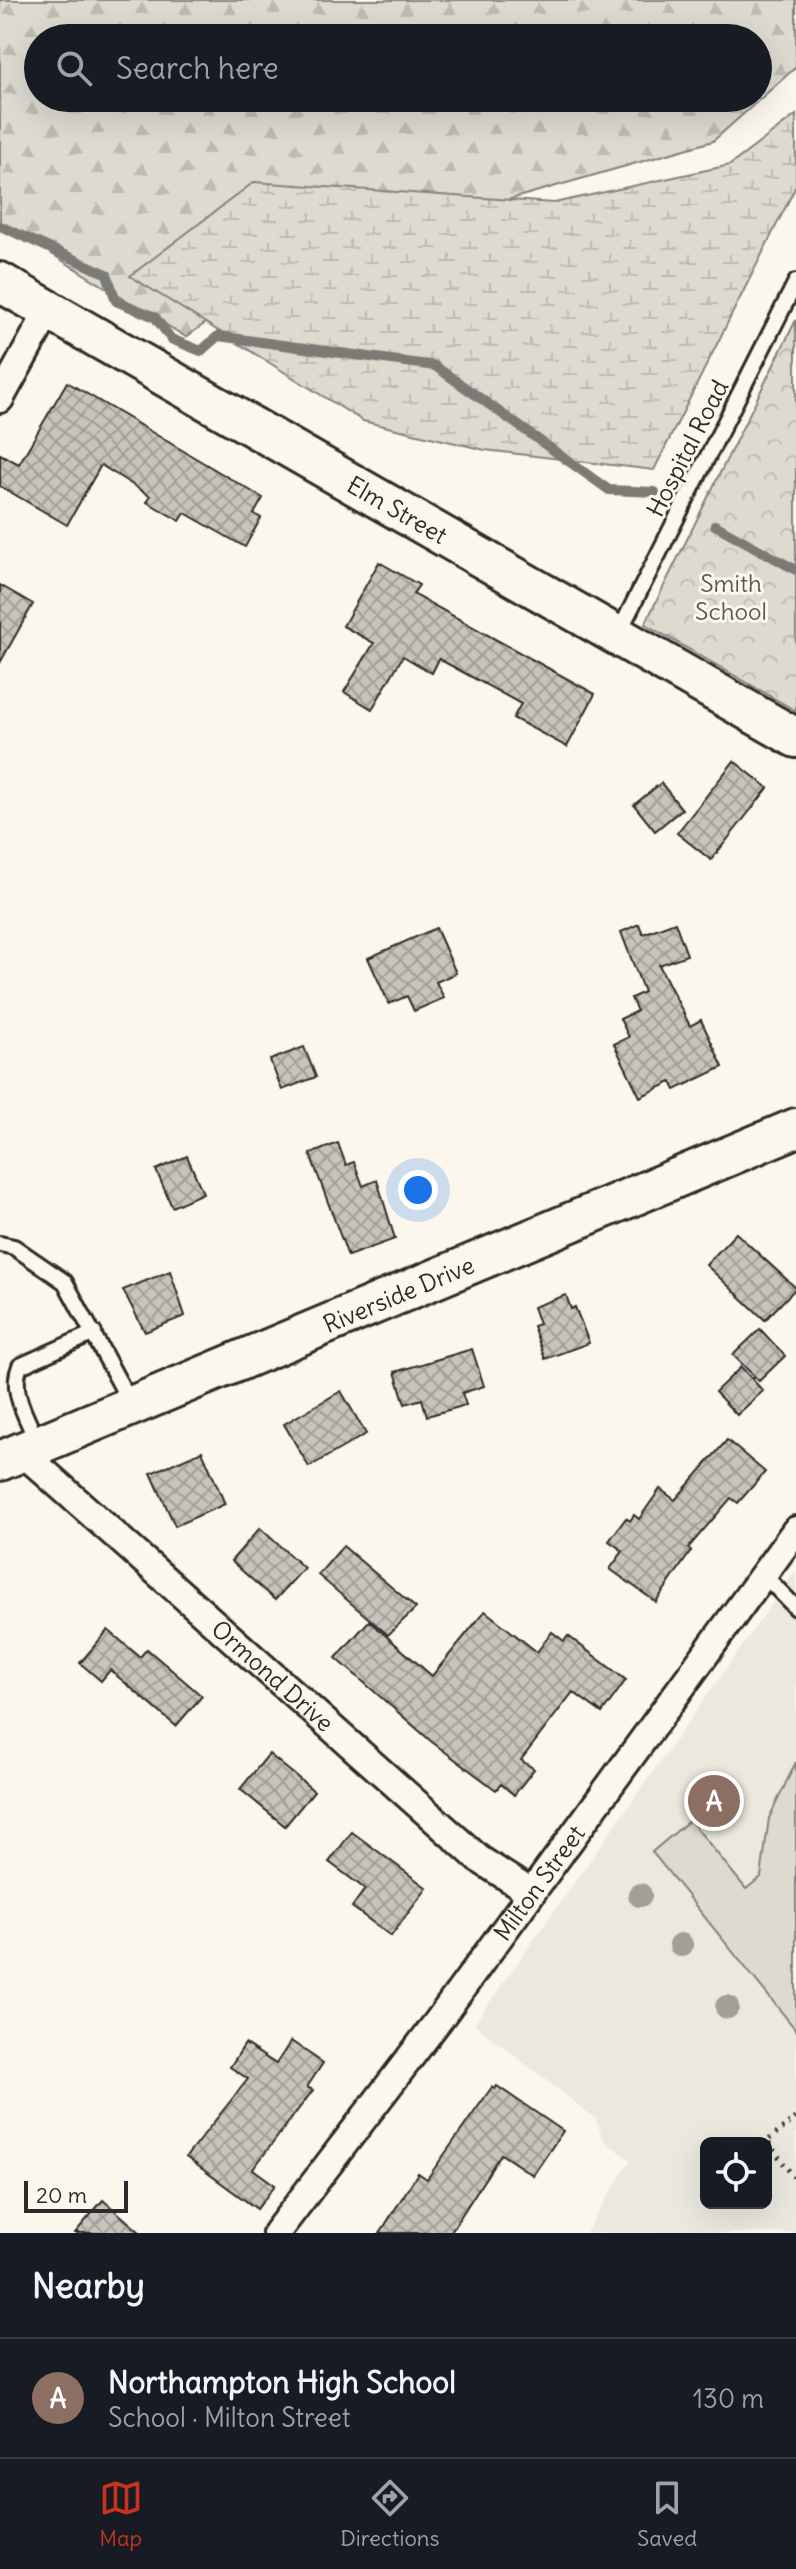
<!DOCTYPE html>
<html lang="en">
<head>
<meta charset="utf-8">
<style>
	body { margin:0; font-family:Delius,sans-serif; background:#20242c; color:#f1f3f6 }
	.controls { position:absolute; right:24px; bottom:24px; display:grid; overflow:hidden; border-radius:12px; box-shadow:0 8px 32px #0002 }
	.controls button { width:72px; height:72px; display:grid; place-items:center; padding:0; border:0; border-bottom:2px solid #363941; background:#171b24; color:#f1f3f6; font:40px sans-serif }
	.scale { position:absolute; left:24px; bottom:20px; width:104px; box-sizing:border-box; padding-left:8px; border:4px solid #2b2b2b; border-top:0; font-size:22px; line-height:28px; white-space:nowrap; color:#2b2b2b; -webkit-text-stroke:6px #fbf7ec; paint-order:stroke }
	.you { position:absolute; left:418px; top:1190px; width:28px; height:28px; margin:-20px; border:6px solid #fff; border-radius:50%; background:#1a73e8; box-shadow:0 0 0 12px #1a73e833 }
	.badge { display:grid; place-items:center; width:52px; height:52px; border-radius:50%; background:#c8321e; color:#fff; font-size:26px; font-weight:700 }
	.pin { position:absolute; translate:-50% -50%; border:4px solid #fff; box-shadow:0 2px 8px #0006 }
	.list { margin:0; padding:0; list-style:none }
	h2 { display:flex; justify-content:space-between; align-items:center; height:104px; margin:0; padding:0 32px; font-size:34px }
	h2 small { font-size:26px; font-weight:400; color:#9ea1a6 }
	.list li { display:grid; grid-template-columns:52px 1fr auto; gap:24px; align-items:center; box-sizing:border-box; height:120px; padding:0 32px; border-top:2px solid #363941 }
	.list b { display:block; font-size:30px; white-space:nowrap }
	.list p { margin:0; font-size:26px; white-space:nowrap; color:#9ea1a6 }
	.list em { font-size:26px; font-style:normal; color:#9ea1a6 }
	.icon { flex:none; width:44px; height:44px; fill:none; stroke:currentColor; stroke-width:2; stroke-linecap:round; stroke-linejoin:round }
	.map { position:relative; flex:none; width:796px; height:2233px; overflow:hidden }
	.search { position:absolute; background:#171b24; box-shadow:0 8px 32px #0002; left:24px; right:24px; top:24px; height:88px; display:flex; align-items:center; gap:20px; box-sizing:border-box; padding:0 28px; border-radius:44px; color:#9ea1a6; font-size:30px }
	.sheet { height:224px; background:#171b24 }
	nav { display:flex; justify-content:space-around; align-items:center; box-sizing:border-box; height:112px; border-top:2px solid #363941; background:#171b24; font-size:22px; color:#9ea1a6 }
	nav a { display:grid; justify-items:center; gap:4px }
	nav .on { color:#c8321e }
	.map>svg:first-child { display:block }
	.built { fill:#ebe8de; fill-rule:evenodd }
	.grass { fill:#dddad0; stroke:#84827e; stroke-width:2 }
	.forest { fill:url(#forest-firs); stroke:#84827e; stroke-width:2; fill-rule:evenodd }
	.wetland { fill:url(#wetland-marsh); stroke:#84827e; stroke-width:2 }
	.park { fill:url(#park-crowns); stroke:#84827e; stroke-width:2 }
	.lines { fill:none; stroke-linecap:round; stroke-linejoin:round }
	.stream { stroke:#7b7a75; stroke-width:10 }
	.building { fill:url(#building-cross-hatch); stroke:#2b2b2b; stroke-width:2 }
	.lane-casing { stroke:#2b2b2b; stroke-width:20 }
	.street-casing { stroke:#2b2b2b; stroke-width:32 }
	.secondary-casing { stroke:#2b2b2b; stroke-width:44 }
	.path { stroke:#2b2b2b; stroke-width:5; stroke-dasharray:2 6; stroke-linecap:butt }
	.lane { stroke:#fbf7ec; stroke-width:14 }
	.street { stroke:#fbf7ec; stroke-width:26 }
	.secondary { stroke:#fbf7ec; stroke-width:38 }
	.tree { fill:#a19f98 }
	.labels { text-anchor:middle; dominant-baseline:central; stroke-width:6; stroke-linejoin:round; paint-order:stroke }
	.street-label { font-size:24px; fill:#2b2b2b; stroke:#fbf7ec }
	.park-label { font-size:24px; fill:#585754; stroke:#fbf7ec }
</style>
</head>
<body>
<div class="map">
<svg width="796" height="2233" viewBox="0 0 796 2233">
	<defs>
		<pattern id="forest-firs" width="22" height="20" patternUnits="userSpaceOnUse" patternTransform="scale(2)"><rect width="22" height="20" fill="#dddad0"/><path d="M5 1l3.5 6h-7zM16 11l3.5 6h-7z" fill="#bebbb3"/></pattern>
		<pattern id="wetland-marsh" width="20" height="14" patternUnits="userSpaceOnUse" patternTransform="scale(2)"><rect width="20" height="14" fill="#dddad0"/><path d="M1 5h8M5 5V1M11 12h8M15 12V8" fill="none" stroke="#bebbb3"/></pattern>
		<pattern id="park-crowns" width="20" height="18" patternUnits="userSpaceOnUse" patternTransform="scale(2)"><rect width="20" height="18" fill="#dddad0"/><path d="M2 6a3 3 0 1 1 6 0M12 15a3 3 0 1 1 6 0" fill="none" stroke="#bebbb3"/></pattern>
		<pattern id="building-cross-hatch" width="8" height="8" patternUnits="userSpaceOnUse" patternTransform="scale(2)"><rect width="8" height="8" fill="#c7c4bc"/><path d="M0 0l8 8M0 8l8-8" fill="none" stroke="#a29f99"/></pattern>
	</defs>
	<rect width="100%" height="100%" fill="#fbf7ec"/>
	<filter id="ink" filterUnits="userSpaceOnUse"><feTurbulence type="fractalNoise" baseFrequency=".0125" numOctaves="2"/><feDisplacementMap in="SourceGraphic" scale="16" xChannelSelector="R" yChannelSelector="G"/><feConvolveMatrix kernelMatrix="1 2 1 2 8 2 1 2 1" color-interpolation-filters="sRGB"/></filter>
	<g filter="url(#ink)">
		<path class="built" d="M 796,1570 L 796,2233 L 586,2233 L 630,2160 L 603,2140 L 596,2119 L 474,2024 ZM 706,2143 L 766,2143 L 766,2203 L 706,2203 Z"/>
		<path class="grass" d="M 796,1762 L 796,2030 L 652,1852 L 690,1820 L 746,1889 L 761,1877 L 769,1818 Z"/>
		<path class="forest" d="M 0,0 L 796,0 L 796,67 L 713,141 L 291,262 L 186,337 L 0,222 ZM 38,38 L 758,38 L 758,98 L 38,98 Z"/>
		<path class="wetland" d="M 796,115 L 796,186 L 654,470 L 485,450 L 363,421 L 130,276 L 254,182 L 554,203 L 730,165 Z"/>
		<path class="park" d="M 796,320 L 796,711 L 645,624 Z"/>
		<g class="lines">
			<g class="stream">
				<path d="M 0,226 L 107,274 L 116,301 L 155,317 L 171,339 L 201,351 L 218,336 L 435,366 L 609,490 L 655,492"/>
				<path d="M 715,525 L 796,570"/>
			</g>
		</g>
		<g class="building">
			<path d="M 67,382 L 263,498 L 254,514 L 261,518 L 245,547 L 185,513 L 180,521 L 147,502 L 150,496 L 101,465 L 67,525 L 0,486 L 0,454 L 19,464 Z"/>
			<path d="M 379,562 L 419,585 L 413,594 L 595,694 L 567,747 L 513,718 L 521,704 L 439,659 L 432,673 L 403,656 L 372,709 L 344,692 L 374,643 L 343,626 Z"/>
			<path d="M 0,585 L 33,604 L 0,663 Z"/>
			<path d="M 734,761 L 768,788 L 711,860 L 677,833 Z"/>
			<path d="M 661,783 L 682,809 L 655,831 L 634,805 Z"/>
			<path d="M 675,922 L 687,955 L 659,965 L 690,1026 L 701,1020 L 723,1067 L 675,1090 L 671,1082 L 640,1097 L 614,1044 L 629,1037 L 620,1019 L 637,1011 L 631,998 L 644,992 L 621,932 L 639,924 L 643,934 Z"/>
			<path d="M 436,928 L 456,973 L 436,982 L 444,998 L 414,1011 L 407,996 L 389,1004 L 368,958 Z"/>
			<path d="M 304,1047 L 316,1077 L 282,1090 L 270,1060 Z"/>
			<path d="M 338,1143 L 346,1165 L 354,1162 L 363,1186 L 377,1180 L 395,1239 L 348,1256 L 310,1154 Z"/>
			<path d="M 187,1156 L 203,1193 L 172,1207 L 156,1170 Z"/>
			<path d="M 736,1233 L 796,1288 L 765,1320 L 706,1265 Z"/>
			<path d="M 170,1271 L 185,1316 L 145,1332 L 123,1290 Z"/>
			<path d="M 566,1295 L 571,1309 L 575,1307 L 589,1343 L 545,1359 L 533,1326 L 539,1324 L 533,1307 Z"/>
			<path d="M 760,1329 L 785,1356 L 759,1381 L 733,1355 Z"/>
			<path d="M 472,1349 L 484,1386 L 462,1393 L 466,1405 L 427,1416 L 422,1399 L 405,1404 L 395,1372 Z"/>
			<path d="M 741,1367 L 763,1391 L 737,1415 L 715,1392 Z"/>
			<path d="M 341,1391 L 366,1434 L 309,1467 L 284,1424 Z"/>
			<path d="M 727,1440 L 765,1472 L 738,1503 L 731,1498 L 688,1548 L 691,1551 L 656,1602 L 610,1569 L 623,1551 L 609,1541 L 626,1518 L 630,1521 L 634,1515 L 639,1519 L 660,1489 L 675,1500 Z"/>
			<path d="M 202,1451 L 225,1504 L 175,1526 L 151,1473 Z"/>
			<path d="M 260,1528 L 304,1568 L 275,1600 L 231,1561 Z"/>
			<path d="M 343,1546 L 416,1608 L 388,1635 L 318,1575 Z"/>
			<path d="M 485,1611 L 537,1652 L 552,1632 L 564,1641 L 568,1636 L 626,1680 L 602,1713 L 573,1692 L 521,1760 L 534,1769 L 514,1795 L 501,1784 L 496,1790 L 432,1742 L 336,1658 L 369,1621 L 432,1676 Z"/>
			<path d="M 108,1630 L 140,1657 L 147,1649 L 202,1696 L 176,1726 L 110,1670 L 101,1681 L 80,1663 Z"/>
			<path d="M 269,1754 L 314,1791 L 285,1826 L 240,1789 Z"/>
			<path d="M 352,1832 L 427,1888 L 391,1936 L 352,1907 L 365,1889 L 329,1862 Z"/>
			<path d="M 291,2041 L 323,2063 L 307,2087 L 313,2090 L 253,2169 L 275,2185 L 257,2209 L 186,2157 L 248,2079 L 230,2067 L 245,2044 L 276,2064 Z"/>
			<path d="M 497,2086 L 563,2131 L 533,2175 L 501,2154 L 450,2233 L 380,2233 L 418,2173 L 427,2179 L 492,2087 L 495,2089 Z"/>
			<path d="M 103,2200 L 141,2233 L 75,2233 Z"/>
		</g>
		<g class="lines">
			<defs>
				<g id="lane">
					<path d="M 618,634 L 796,282"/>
					<path d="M 0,1244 L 14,1247 L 65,1282 L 131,1404"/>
					<path d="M 38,1444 C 28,1419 9,1392 20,1366 L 94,1333"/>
					<path d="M 764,1575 L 796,1608"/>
				</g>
				<g id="street">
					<path d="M 0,399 L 48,312"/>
					<path id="s1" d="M 22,1452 L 479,1859 L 530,1892"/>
					<path id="s2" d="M 276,2233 L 438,2021 L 796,1530"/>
				</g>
				<g id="secondary">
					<path id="s3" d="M 0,282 L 796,738"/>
					<path id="s4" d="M 0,1461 L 796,1128"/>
				</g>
			</defs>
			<use href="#lane" class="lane-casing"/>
			<use href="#street" class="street-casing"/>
			<use href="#secondary" class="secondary-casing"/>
			<path class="path" d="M 796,2118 L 767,2141 L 796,2180"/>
			<use href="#lane" class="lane"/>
			<use href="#street" class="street"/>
			<use href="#secondary" class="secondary"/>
		</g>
		<g class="tree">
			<circle cx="640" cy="1895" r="12"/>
			<circle cx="681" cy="1945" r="12"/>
			<circle cx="727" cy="2007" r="12"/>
		</g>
	</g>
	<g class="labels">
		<g class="street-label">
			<text transform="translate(687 448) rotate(-63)">Hospital Road</text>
			<text stroke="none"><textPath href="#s3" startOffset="458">Elm Street</textPath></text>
			<text stroke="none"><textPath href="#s4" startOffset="432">Riverside Drive</textPath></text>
			<text stroke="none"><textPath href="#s1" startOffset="336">Ormond Drive</textPath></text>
			<text stroke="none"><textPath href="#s2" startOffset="438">Milton Street</textPath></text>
		</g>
		<g class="park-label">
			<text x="731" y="583">Smith<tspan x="731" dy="28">School</tspan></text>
		</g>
	</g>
</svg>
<div class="controls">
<button><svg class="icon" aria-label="locate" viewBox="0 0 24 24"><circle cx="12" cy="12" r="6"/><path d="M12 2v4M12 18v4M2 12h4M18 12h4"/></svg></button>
</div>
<div class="scale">20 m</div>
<div class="you"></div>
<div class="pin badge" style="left:714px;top:1801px;background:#8d6e63">A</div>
<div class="search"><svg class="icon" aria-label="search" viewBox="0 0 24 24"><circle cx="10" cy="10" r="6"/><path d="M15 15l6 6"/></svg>Search here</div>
</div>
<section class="sheet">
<h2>Nearby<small></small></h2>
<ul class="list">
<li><span class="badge" style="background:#8d6e63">A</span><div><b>Northampton High School</b><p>School · Milton Street</p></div><em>130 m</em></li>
</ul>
</section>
<nav>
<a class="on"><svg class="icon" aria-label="map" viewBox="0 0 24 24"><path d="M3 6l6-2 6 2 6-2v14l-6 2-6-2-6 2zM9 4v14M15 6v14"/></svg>Map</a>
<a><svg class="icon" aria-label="directions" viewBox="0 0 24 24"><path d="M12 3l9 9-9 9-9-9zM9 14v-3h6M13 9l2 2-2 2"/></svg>Directions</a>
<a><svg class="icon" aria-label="saved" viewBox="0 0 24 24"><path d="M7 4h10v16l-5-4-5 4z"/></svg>Saved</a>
</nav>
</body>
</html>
